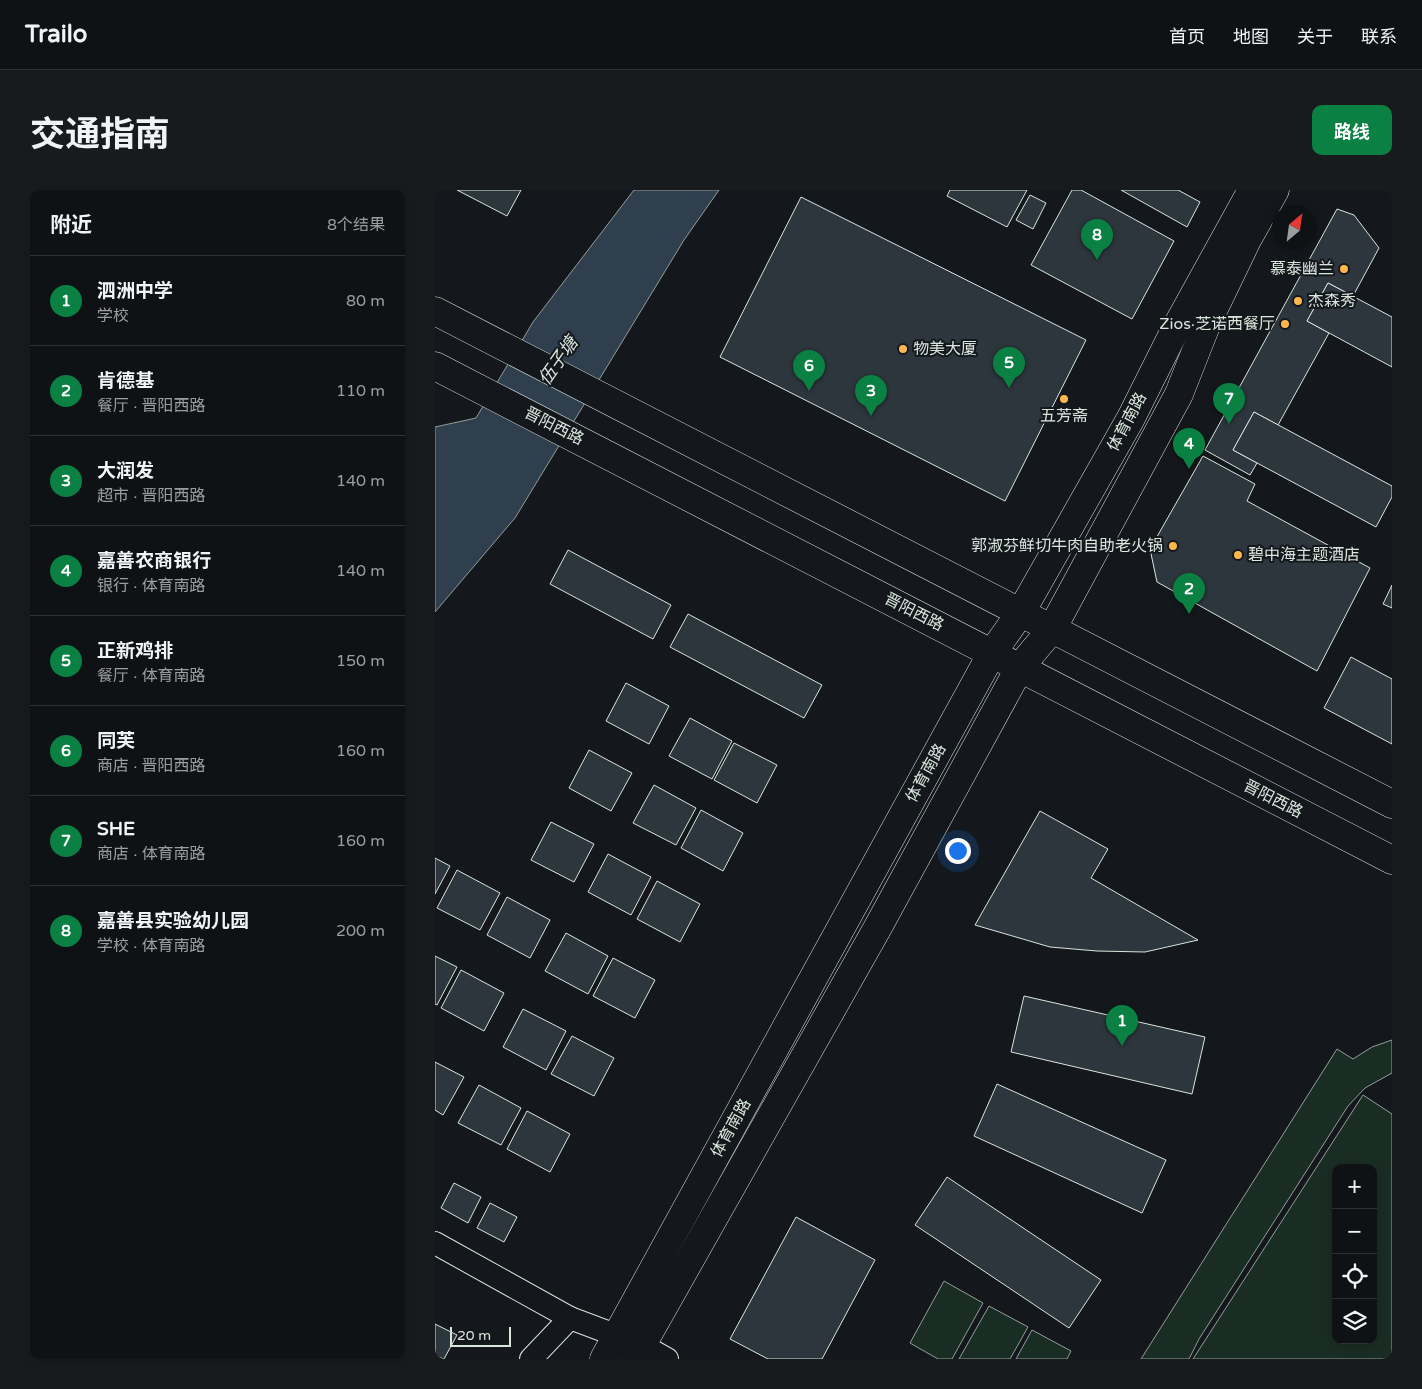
<!DOCTYPE html>
<html lang="zh">
<head>
<meta charset="utf-8">
<style>
	body { margin:0; font-family:"Varela Round","Noto Sans SC",sans-serif; background:#181b1e; color:#f1f3f6 }
	.controls { position:absolute; right:15px; bottom:15px; display:grid; overflow:hidden; border-radius:10px; box-shadow:0 2px 12px #0003 }
	.controls button { width:45px; height:45px; display:grid; place-items:center; padding:0; border:0; border-bottom:1px solid #2f3234; background:#0f1215; color:#f1f3f6; font:25px sans-serif }
	.compass { position:absolute; left:837px; top:15px; width:45px; height:45px; border-radius:50%; background:#0f1215; box-shadow:0 2px 12px #0003; rotate:29deg }
	.scale { position:absolute; left:15px; bottom:12px; width:61px; box-sizing:border-box; padding-left:5px; border:2px solid #d8e6dc; border-top:0; font-size:14px; line-height:18px; white-space:nowrap; color:#d8e6dc; -webkit-text-stroke:4px #14181c; paint-order:stroke }
	.you { position:absolute; left:522px; top:660px; width:18px; height:18px; margin:-12px; border:4px solid #fff; border-radius:50%; background:#1a73e8; box-shadow:0 0 0 8px #1a73e833 }
	.badge { display:grid; place-items:center; width:32px; height:32px; border-radius:50%; background:#0b8043; color:#fff; font-size:16px; font-weight:700 }
	.pin { position:absolute; translate:-50% -41px; filter:drop-shadow(0 1px 2px #0008) }
	.pin::after { content:''; position:absolute; top:26px; width:18px; height:15px; background:inherit; clip-path:polygon(0 0,100% 0,50% 100%) }
	.list { margin:0; padding:0; list-style:none }
	h2 { display:flex; justify-content:space-between; align-items:center; height:65px; margin:0; padding:0 20px; font-size:21px }
	h2 small { font-size:16px; font-weight:400; color:#9b9ea0 }
	.list li { display:grid; grid-template-columns:32px 1fr auto; gap:15px; align-items:center; box-sizing:border-box; height:90px; padding:0 20px; border-top:1px solid #2f3234 }
	.list b { display:block; font-size:19px; white-space:nowrap }
	.list p { margin:0; font-size:16px; white-space:nowrap; color:#9b9ea0 }
	.list em { font-size:16px; font-style:normal; color:#9b9ea0 }
	.icon { flex:none; width:28px; height:28px; fill:none; stroke:currentColor; stroke-width:2; stroke-linecap:round; stroke-linejoin:round }
	.map { position:relative; flex:none; width:957px; height:1169px; overflow:hidden; border-radius:10px }
	header { display:flex; align-items:center; gap:30px; box-sizing:border-box; height:70px; padding:0 25px; background:#0f1215; border-bottom:1px solid #2f3234 }
	header strong { font-size:24px }
	nav { display:flex; gap:28px; margin-inline-start:auto; font-size:18px }
	.intro { display:flex; align-items:center; justify-content:space-between; box-sizing:border-box; height:120px; padding:0 30px }
	h1 { margin:0; font-size:35px }
	.button { padding:12px 22px; border-radius:10px; background:#0b8043; color:#fff; font-size:18px; font-weight:700 }
	main { display:flex; gap:30px; padding:0 30px }
	aside { flex:1; background:#0f1215; border-radius:10px; box-shadow:0 2px 12px #0003 }
	.map>svg:first-child { display:block }
	.green { fill:#1a2d24; stroke:#939e99; fill-rule:evenodd }
	.water { fill:#2f3f4d; stroke:#939e99 }
	.building { fill:#2c363c; stroke:#d8e6dc }
	.lines { fill:none; stroke-linecap:round; stroke-linejoin:round }
	.minor-casing { stroke:#d8e6dc; stroke-width:24 }
	.major-casing { stroke:#d8e6dc; stroke-width:29 }
	.minor { stroke:#14181c; stroke-width:22 }
	.major { stroke:#14181c; stroke-width:28 }
	.poi-dot { fill:#ffb74d; stroke:#14181c; stroke-width:2 }
	.labels { text-anchor:middle; dominant-baseline:central; stroke-width:4; stroke-linejoin:round; paint-order:stroke }
	.poi-label { font-size:16px; fill:#d8e6dc; stroke:#14181c; text-anchor:end }
	.street-label { font-size:16px; fill:#d8e6dc; stroke:#14181c }
	.water-label { font-size:18px; font-style:italic; fill:#d8e6dc; stroke:#14181c }
</style>
</head>
<body>
<header>
<strong>Trailo</strong>
<nav><a>首页</a><a>地图</a><a>关于</a><a>联系</a></nav>
</header>
<div class="intro"><h1>交通指南</h1><a class="button">路线</a></div>
<main>
<aside>
<h2>附近<small>8个结果</small></h2>
<ul class="list">
<li><span class="badge">1</span><div><b>泗洲中学</b><p>学校</p></div><em>80 m</em></li>
<li><span class="badge">2</span><div><b>肯德基</b><p>餐厅 · 晋阳西路</p></div><em>110 m</em></li>
<li><span class="badge">3</span><div><b>大润发</b><p>超市 · 晋阳西路</p></div><em>140 m</em></li>
<li><span class="badge">4</span><div><b>嘉善农商银行</b><p>银行 · 体育南路</p></div><em>140 m</em></li>
<li><span class="badge">5</span><div><b>正新鸡排</b><p>餐厅 · 体育南路</p></div><em>150 m</em></li>
<li><span class="badge">6</span><div><b>同芙</b><p>商店 · 晋阳西路</p></div><em>160 m</em></li>
<li><span class="badge">7</span><div><b>SHE</b><p>商店 · 体育南路</p></div><em>160 m</em></li>
<li><span class="badge">8</span><div><b>嘉善县实验幼儿园</b><p>学校 · 体育南路</p></div><em>200 m</em></li>
</ul>
</aside>
<div class="map">
<svg width="957" height="1169" viewBox="0 0 957 1169">
	<rect width="100%" height="100%" fill="#14181c"/>
	<g class="green">
		<path d="M 957,850 L 957,883 L 930,898 L 913,916 L 764,1149 L 754,1169 L 706,1169 L 902,859 L 918,869 L 937,857 Z"/>
		<path d="M 928,905 L 957,924 L 957,1169 L 758,1169 ZM 901,978 L 938,978 L 938,1150 L 901,1150 Z"/>
		<path d="M 509,1091 L 548,1113 L 517,1169 L 503,1169 L 475,1153 Z"/>
		<path d="M 554,1116 L 593,1137 L 575,1169 L 524,1169 Z"/>
		<path d="M 597,1140 L 636,1161 L 632,1169 L 581,1169 Z"/>
	</g>
	<path class="water" d="M 199,0 L 284,0 L 249,50 L 80,328 L 0,422 L 0,237 L 41,228 L 98,132 Z"/>
	<g class="building">
		<path d="M 22,0 L 86,0 L 72,26 Z"/>
		<path d="M 515,0 L 592,0 L 572,37 L 512,6 Z"/>
		<path d="M 637,0 L 646,0 L 739,51 L 697,129 L 596,75 Z"/>
		<path d="M 686,0 L 743,0 L 765,12 L 752,37 Z"/>
		<path d="M 595,5 L 611,13 L 598,39 L 581,30 Z"/>
		<path d="M 366,7 L 651,150 L 570,311 L 285,167 Z"/>
		<path d="M 902,19 L 919,25 L 944,58 L 918,106 L 893,93 L 872,131 L 894,143 L 843,235 L 819,222 L 798,260 L 822,273 L 815,285 L 770,260 Z"/>
		<path d="M 893,93 L 957,127 L 957,177 L 872,131 Z"/>
		<path d="M 819,222 L 957,296 L 957,307 L 941,337 L 798,260 Z"/>
		<path d="M 768,266 L 820,294 L 812,311 L 935,378 L 882,481 L 722,392 L 715,359 Z"/>
		<path d="M 133,360 L 236,415 L 218,449 L 115,394 Z"/>
		<path d="M 957,395 L 957,418 L 948,414 Z"/>
		<path d="M 253,424 L 387,495 L 369,528 L 235,457 Z"/>
		<path d="M 916,467 L 957,489 L 957,554 L 889,518 Z"/>
		<path d="M 191,493 L 234,516 L 214,554 L 171,531 Z"/>
		<path d="M 255,528 L 297,551 L 277,589 L 234,566 Z"/>
		<path d="M 299,553 L 342,575 L 322,613 L 279,590 Z"/>
		<path d="M 154,560 L 197,583 L 176,621 L 134,598 Z"/>
		<path d="M 219,595 L 261,618 L 241,655 L 198,633 Z"/>
		<path d="M 266,620 L 308,643 L 288,681 L 246,658 Z"/>
		<path d="M 605,621 L 673,659 L 656,688 L 763,750 L 710,762 L 662,761 L 615,757 L 540,735 Z"/>
		<path d="M 116,632 L 159,654 L 139,692 L 96,670 Z"/>
		<path d="M 173,664 L 216,687 L 196,725 L 153,702 Z"/>
		<path d="M 0,668 L 15,676 L 0,704 Z"/>
		<path d="M 22,680 L 65,703 L 45,740 L 2,718 Z"/>
		<path d="M 222,691 L 265,714 L 245,752 L 202,729 Z"/>
		<path d="M 72,707 L 115,730 L 95,768 L 52,745 Z"/>
		<path d="M 131,743 L 173,766 L 153,804 L 110,781 Z"/>
		<path d="M 0,766 L 22,777 L 2,815 L 0,814 Z"/>
		<path d="M 178,768 L 220,790 L 200,828 L 158,806 Z"/>
		<path d="M 26,780 L 69,803 L 49,841 L 6,818 Z"/>
		<path d="M 589,806 L 770,847 L 757,904 L 576,862 Z"/>
		<path d="M 88,819 L 131,841 L 111,880 L 68,857 Z"/>
		<path d="M 137,846 L 179,868 L 159,906 L 116,884 Z"/>
		<path d="M 0,872 L 29,887 L 8,925 L 0,920 Z"/>
		<path d="M 562,894 L 731,970 L 707,1023 L 539,946 Z"/>
		<path d="M 44,895 L 86,918 L 66,955 L 23,933 Z"/>
		<path d="M 92,921 L 135,944 L 115,982 L 72,959 Z"/>
		<path d="M 512,987 L 666,1090 L 634,1138 L 480,1035 Z"/>
		<path d="M 19,993 L 46,1007 L 33,1033 L 6,1018 Z"/>
		<path d="M 55,1013 L 82,1027 L 69,1052 L 42,1038 Z"/>
		<path d="M 361,1027 L 440,1070 L 387,1169 L 333,1169 L 295,1149 Z"/>
		<path d="M 0,1134 L 22,1145 L 9,1169 L 0,1166 Z"/>
	</g>
	<g class="lines">
		<defs>
			<g id="minor">
				<path d="M 0,1053 L 135,1128 L 207,1155 L 232,1169"/>
				<path d="M 96,1169 L 135,1128"/>
			</g>
			<g id="major">
				<path d="M 0,121 L 957,614"/>
				<path d="M 0,176 L 957,670"/>
				<path d="M 169,1169 L 557,463 L 586,422 L 696,228 L 742,136 L 817,0"/>
				<path d="M 199,1169 L 443,737 L 585,477 L 617,439 L 744,204 L 772,133 L 812,50 L 840,0"/>
			</g>
		</defs>
		<use href="#minor" class="minor-casing"/>
		<use href="#major" class="major-casing"/>
		<use href="#minor" class="minor"/>
		<use href="#major" class="major"/>
	</g>
	<g class="poi-dot">
		<circle cx="909" cy="79" r="5"/>
		<circle cx="863" cy="111" r="5"/>
		<circle cx="850" cy="134" r="5"/>
		<circle cx="468" cy="159" r="5"/>
		<circle cx="629" cy="209" r="5"/>
		<circle cx="738" cy="356" r="5"/>
		<circle cx="803" cy="365" r="5"/>
	</g>
	<g class="labels">
		<g class="poi-label">
			<text x="899" y="79">慕泰幽兰</text>
			<text x="873" y="111" text-anchor="start">杰森秀</text>
			<text x="840" y="134">Zios·芝诺西餐厅</text>
			<text x="478" y="159" text-anchor="start">物美大厦</text>
			<text x="629" y="226" text-anchor="middle">五芳斋</text>
			<text x="728" y="356">郭淑芬鲜切牛肉自助老火锅</text>
			<text x="813" y="365" text-anchor="start">碧中海主题酒店</text>
		</g>
		<g class="street-label">
			<text transform="translate(692 232) rotate(-62)">体育南路</text>
			<text transform="translate(119 236) rotate(27)">晋阳西路</text>
			<text transform="translate(479 422) rotate(27)">晋阳西路</text>
			<text transform="translate(491 583) rotate(-61)">体育南路</text>
			<text transform="translate(838 609) rotate(27)">晋阳西路</text>
			<text transform="translate(296 938) rotate(-61)">体育南路</text>
		</g>
		<g class="water-label">
			<text transform="translate(123 171) rotate(-55)">伍子塘</text>
		</g>
	</g>
</svg>
<div class="controls">
<button>+</button>
<button>−</button>
<button><svg class="icon" aria-label="locate" viewBox="0 0 24 24"><circle cx="12" cy="12" r="6"/><path d="M12 2v4M12 18v4M2 12h4M18 12h4"/></svg></button>
<button><svg class="icon" aria-label="layers" viewBox="0 0 24 24"><path d="M12 4l9 5-9 5-9-5zM3 14l9 5 9-5"/></svg></button>
</div>
<svg class="compass" viewBox="-18 -18 36 36"><path d="M0-13l5 13h-10z" fill="#e53935"/><path d="M0 13l5-13h-10z" fill="#9b9ea0"/></svg>
<div class="scale">20 m</div>
<div class="you"></div>
<div class="pin badge" style="left:687px;top:856px">1</div>
<div class="pin badge" style="left:754px;top:424px">2</div>
<div class="pin badge" style="left:436px;top:226px">3</div>
<div class="pin badge" style="left:754px;top:279px">4</div>
<div class="pin badge" style="left:574px;top:198px">5</div>
<div class="pin badge" style="left:374px;top:201px">6</div>
<div class="pin badge" style="left:794px;top:234px">7</div>
<div class="pin badge" style="left:662px;top:70px">8</div>
</div>
</main>
</body>
</html>
